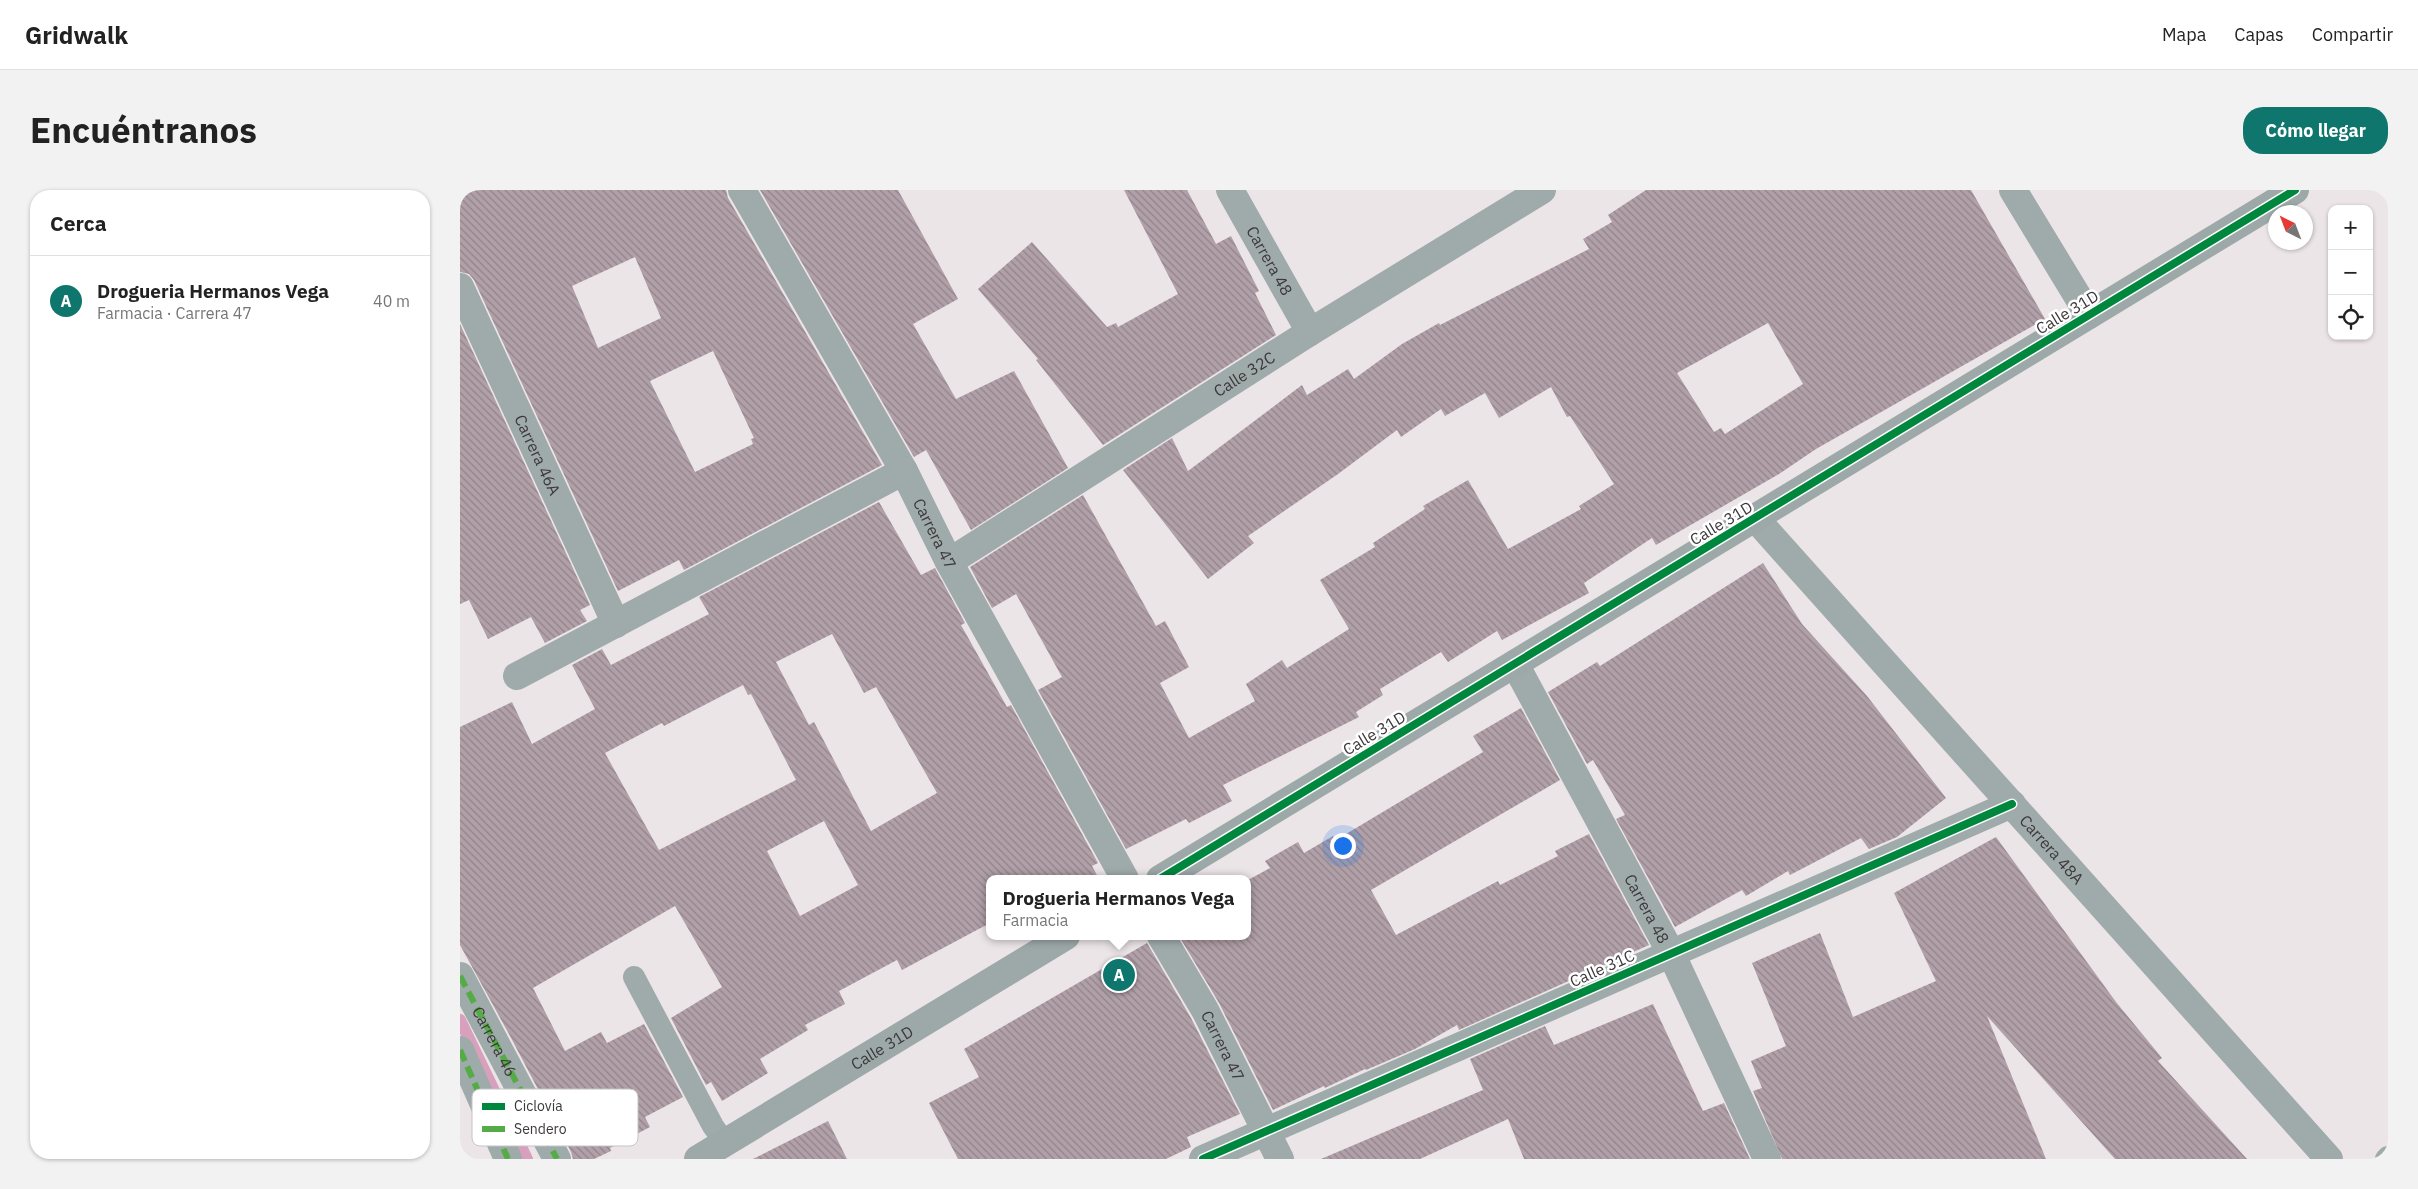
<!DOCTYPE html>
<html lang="es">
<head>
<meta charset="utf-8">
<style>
	body { margin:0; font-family:"IBM Plex Sans",sans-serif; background:#f2f2f2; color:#222 }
	.controls { position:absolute; right:15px; top:15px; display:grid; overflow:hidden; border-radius:10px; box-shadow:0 1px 4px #0004 }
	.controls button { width:45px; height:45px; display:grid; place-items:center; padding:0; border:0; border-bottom:1px solid #e0e0e0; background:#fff; color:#222; font:25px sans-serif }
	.compass { position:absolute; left:1808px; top:15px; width:45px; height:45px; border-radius:50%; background:#fff; box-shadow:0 1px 4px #0004; rotate:318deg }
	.you { position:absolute; left:882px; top:655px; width:18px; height:18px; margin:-12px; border:4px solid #fff; border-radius:50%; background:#1a73e8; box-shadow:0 0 0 8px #1a73e833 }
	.badge { display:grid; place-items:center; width:32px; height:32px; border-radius:50%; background:#0f766e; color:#fff; font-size:16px; font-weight:700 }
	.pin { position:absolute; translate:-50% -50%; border:2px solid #fff; box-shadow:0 1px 5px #0006 }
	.popup { position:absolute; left:526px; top:685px; width:265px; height:65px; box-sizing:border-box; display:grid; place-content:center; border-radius:10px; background:#fff; filter:drop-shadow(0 1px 4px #0005); font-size:16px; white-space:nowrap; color:#767676 }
	.popup b { font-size:19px; color:#222 }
	.popup::after { content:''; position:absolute; left:50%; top:100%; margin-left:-10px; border:10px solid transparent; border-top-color:#fff }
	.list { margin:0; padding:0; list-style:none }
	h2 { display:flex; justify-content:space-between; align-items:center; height:65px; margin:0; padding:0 20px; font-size:21px }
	h2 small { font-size:16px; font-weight:400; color:#767676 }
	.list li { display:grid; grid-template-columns:32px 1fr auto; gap:15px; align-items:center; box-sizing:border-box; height:90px; padding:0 20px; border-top:1px solid #e0e0e0 }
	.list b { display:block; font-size:19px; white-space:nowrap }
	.list p { margin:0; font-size:16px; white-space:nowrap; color:#767676 }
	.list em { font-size:16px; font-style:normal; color:#767676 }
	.icon { flex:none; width:28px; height:28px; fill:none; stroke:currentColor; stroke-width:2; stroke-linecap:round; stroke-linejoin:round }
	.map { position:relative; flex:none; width:1928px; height:969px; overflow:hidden; border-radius:20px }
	header { display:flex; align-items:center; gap:30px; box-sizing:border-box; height:70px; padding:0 25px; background:#fff; border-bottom:1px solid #e0e0e0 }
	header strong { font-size:24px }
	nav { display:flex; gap:28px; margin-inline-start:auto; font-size:18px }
	.intro { display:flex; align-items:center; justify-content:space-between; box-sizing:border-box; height:120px; padding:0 30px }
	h1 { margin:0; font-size:35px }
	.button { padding:12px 22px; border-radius:20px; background:#0f766e; color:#fff; font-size:18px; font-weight:700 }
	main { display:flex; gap:30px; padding:0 30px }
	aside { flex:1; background:#fff; border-radius:20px; box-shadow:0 1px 4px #0004 }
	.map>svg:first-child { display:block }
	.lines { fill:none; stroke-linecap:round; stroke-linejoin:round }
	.stream { stroke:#d8a0bd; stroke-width:12 }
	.building { fill:url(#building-back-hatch); fill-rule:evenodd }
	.lane { stroke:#9fabaa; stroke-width:22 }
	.street { stroke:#9fabaa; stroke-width:28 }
	.secondary { stroke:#9da9a9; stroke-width:28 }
	.quiet { stroke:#55ac46; stroke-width:6; stroke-dasharray:12 6; stroke-linecap:butt }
	.cycleway-casing { stroke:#fff; stroke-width:11 }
	.cycleway { stroke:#00873e; stroke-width:8 }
	.labels { text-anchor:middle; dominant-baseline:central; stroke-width:5; stroke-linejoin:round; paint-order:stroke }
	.street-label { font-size:16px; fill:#3d383a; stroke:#fff }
	.key { fill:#fff; stroke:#c5c3c4; stroke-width:1 }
	.key-label { font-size:14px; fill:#3d383a }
</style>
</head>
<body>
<header>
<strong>Gridwalk</strong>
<nav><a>Mapa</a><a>Capas</a><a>Compartir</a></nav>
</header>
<div class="intro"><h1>Encuéntranos</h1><a class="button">Cómo llegar</a></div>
<main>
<aside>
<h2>Cerca<small></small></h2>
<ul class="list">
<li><span class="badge">A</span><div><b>Drogueria Hermanos Vega</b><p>Farmacia · Carrera 47</p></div><em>40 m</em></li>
</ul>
</aside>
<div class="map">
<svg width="1928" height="969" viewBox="0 0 1928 969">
	<defs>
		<pattern id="building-back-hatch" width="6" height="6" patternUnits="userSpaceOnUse" patternTransform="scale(1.25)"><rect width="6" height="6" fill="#b1a0a8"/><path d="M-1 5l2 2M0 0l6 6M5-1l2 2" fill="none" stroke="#91838a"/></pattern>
	</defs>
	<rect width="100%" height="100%" fill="#ece5e8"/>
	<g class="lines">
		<path class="stream" d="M 0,830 L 67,969"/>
	</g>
	<g class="building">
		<path d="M 0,0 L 266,0 L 268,8 L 422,275 L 224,380 L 219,370 L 158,401 L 14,90 L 9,84 L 0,82 ZM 175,67 L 201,128 L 138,158 L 112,96 ZM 253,161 L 294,248 L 291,249 L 293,254 L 235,282 L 190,191 Z"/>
		<path d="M 300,0 L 438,0 L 498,109 L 453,134 L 496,209 L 554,181 L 608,278 L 511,340 L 466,260 L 454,267 Z"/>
		<path d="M 664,0 L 727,0 L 756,54 L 771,46 L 799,101 L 795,103 L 816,145 L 643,255 L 576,170 L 578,169 L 518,99 L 572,52 L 647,137 L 656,133 L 658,137 L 718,104 Z"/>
		<path d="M 1186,0 L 1511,0 L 1585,129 L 1356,259 L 1319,284 L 1196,355 L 1192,348 L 1124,393 L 1129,403 L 1042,450 L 1037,441 L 988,472 L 981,462 L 920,499 L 923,505 L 896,522 L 899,527 L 763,595 L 772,611 L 729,633 L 726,629 L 666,659 L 578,500 L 602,487 L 556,404 L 532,418 L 510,377 L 623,305 L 696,436 L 705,431 L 729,477 L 700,493 L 729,548 L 795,511 L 786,494 L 822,470 L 827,478 L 889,439 L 860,390 L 915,357 L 913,353 L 965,319 L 963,316 L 1008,290 L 1048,359 L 1121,319 L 1119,316 L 1154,294 L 1110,226 L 1107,227 L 1091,197 L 1039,228 L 1025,203 L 985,226 L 981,219 L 941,247 L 937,240 L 878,284 L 788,346 L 794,353 L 748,389 L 663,280 L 712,248 L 728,281 L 842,195 L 847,205 L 888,179 L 894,189 L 942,154 L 979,133 L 980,135 L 1129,59 L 1123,49 L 1152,32 L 1148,25 ZM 1308,133 L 1343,194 L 1265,244 L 1261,238 L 1254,242 L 1217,183 Z"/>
		<path d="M 0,134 L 130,415 L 120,420 L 127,431 L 85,453 L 71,427 L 28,449 L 9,410 L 0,414 Z"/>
		<path d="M 419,312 L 461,385 L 475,378 L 505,433 L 501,435 L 547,517 L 551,515 L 638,673 L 632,676 L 639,689 L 530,689 L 530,733 L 442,780 L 437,770 L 379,801 L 385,814 L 345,835 L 348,840 L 300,869 L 308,883 L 262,911 L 251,892 L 246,895 L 211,828 L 262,797 L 215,716 L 73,798 L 105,861 L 141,842 L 147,853 L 184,834 L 223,907 L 185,927 L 190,937 L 150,958 L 151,961 L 134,969 L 113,969 L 111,962 L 50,846 L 0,755 L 0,537 L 52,512 L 72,554 L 135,519 L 112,475 L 142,459 L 151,475 L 249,424 L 239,407 ZM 372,444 L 404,503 L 416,497 L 477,603 L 411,641 L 354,532 L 349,535 L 316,472 ZM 283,495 L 288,505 L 291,504 L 336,590 L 199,660 L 145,563 L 202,533 L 204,536 ZM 364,631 L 398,695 L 340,726 L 307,661 Z"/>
		<path d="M 1303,373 L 1342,434 L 1407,506 L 1486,608 L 1437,647 L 1409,659 L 1401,648 L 1330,685 L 1328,681 L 1286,706 L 1282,700 L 1215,737 L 1156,629 L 1165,625 L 1133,570 L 1127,574 L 1088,502 L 1137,472 L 1140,476 Z"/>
		<path d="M 1061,518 L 1100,590 L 911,700 L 936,745 L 1038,691 L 1040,695 L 1098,666 L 1095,661 L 1129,644 L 1189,755 L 999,840 L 997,835 L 955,859 L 906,880 L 905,879 L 865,898 L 864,896 L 813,920 L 759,813 L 719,746 L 788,746 L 788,690 L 810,678 L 805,671 L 838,652 L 844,663 L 873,646 L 876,650 L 1023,562 L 1013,546 Z"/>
		<path d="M 1536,647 L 1656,812 L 1702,868 L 1698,871 L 1787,969 L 1655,969 L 1527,826 L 1586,969 L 1322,969 L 1293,901 L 1302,898 L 1291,871 L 1326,856 L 1292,773 L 1360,743 L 1393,827 L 1476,791 L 1434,703 Z"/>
		<path d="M 687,753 L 731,828 L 780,924 L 727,947 L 731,957 L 706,969 L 498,969 L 469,913 L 519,887 L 504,859 Z"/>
		<path d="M 1193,814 L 1243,921 L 1264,913 L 1290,969 L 1064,969 L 1048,929 L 960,969 L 861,969 L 1023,900 L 1010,869 L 1085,836 L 1094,855 Z"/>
		<path d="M 368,931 L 387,969 L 293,969 Z"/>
	</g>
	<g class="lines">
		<g class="lane">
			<path d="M 174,787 L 253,936 L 265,953"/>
			<path d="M 1926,969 L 1928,967"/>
		</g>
		<g class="street">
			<path id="s1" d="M 282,0 L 444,281 L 489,372 L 665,689"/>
			<path id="s2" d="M 770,0 L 850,142"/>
			<path d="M 1553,0 L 1629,125"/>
			<path id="s3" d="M 0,97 L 156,434"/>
			<path id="s4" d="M 1295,328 L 1869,969"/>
			<path id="s5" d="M 489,372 L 850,142 L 1082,0"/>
			<path id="s6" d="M 1055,474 L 1211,763 L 1307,969"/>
			<path d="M 57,486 L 444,281"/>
			<path id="s7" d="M 701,746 L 745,820 L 820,969"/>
			<path d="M 0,786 L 97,969"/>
			<path d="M 0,860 L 48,969"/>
			<path d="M 743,969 L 1552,614"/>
		</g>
		<g class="secondary">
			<path d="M 700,689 L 1835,0"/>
			<path id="s8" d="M 238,969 L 606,746"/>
		</g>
		<g class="quiet">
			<path id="s9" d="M 0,786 L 97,969"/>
			<path d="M 0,860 L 48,969"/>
		</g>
		<defs>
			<g id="cycleway">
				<path d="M 700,689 L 1835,0"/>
				<path d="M 743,969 L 1552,614"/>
			</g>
		</defs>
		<use href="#cycleway" class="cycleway-casing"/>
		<use href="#cycleway" class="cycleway"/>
	</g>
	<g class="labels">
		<g class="street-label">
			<text stroke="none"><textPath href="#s2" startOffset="81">Carrera 48</textPath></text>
			<text transform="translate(1607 122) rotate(-31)">Calle 31D</text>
			<text stroke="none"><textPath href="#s5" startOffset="350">Calle 32C</textPath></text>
			<text stroke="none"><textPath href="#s3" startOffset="185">Carrera 46A</textPath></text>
			<text transform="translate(1261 333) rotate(-31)">Calle 31D</text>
			<text stroke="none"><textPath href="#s1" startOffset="394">Carrera 47</textPath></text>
			<text transform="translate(914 543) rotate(-31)">Calle 31D</text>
			<text stroke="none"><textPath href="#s4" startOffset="445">Carrera 48A</textPath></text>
			<text stroke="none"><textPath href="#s6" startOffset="278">Carrera 48</textPath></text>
			<text transform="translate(1142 778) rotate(-24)">Calle 31C</text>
			<text stroke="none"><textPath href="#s9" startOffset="74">Carrera 46</textPath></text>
			<text stroke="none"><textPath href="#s7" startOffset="126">Carrera 47</textPath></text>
			<text stroke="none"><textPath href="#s8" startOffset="215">Calle 31D</textPath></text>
		</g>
	</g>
	<rect x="12" y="899" width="166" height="57" rx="8" class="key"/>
	<rect x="22" y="913" width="23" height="7" fill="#00873e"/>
	<rect x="22" y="936" width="23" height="6" fill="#55ac46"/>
	<g class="key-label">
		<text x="54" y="921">Ciclovía</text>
		<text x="54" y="944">Sendero</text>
	</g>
</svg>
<div class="controls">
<button>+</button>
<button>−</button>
<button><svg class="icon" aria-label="locate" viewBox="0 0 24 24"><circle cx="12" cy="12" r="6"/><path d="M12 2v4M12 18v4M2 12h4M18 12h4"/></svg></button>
</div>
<svg class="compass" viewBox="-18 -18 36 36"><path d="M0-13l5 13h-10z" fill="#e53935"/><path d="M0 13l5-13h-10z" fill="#767676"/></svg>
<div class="you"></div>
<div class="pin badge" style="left:659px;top:785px">A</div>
<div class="popup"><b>Drogueria Hermanos Vega</b>Farmacia</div>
</div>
</main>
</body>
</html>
